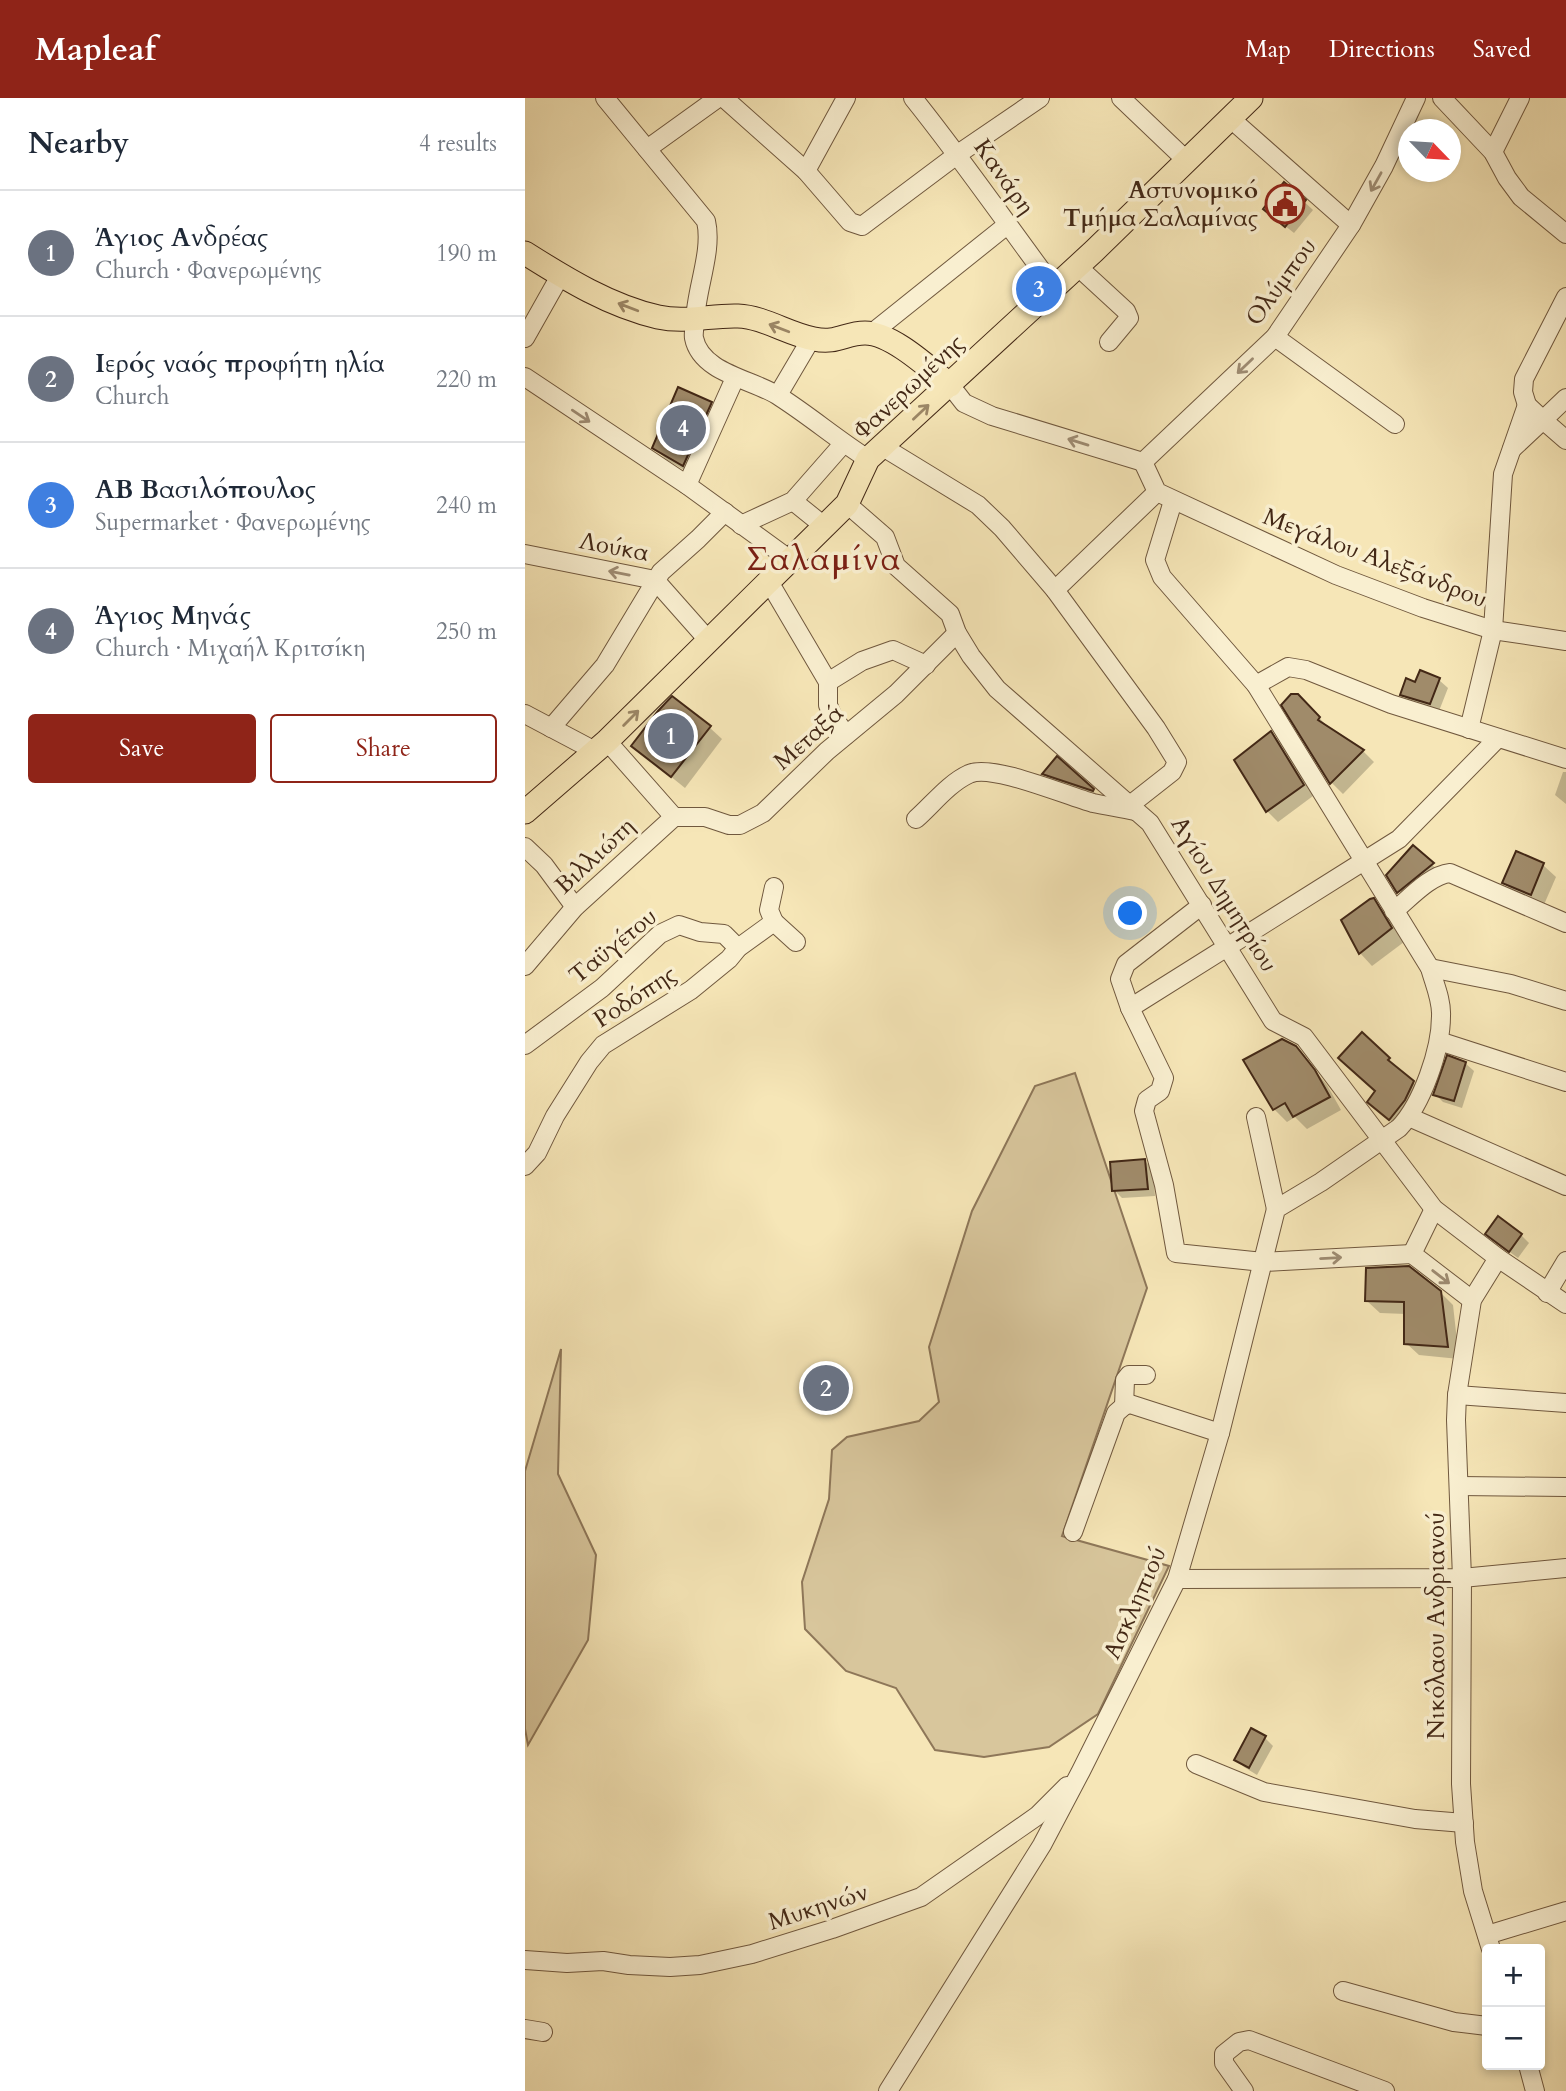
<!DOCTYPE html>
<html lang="en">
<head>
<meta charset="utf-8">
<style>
	body { margin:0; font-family:Cardo,serif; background:#f6f6f7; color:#1f2937 }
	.controls { position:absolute; right:21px; bottom:21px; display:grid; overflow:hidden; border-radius:7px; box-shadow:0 4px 10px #0003 }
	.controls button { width:63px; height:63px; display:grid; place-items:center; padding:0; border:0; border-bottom:2px solid #e0e1e3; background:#fff; color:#1f2937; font:35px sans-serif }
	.compass { position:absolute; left:873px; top:21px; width:63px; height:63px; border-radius:50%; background:#fff; box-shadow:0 4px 10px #0003; rotate:115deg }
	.you { position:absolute; left:606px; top:816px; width:24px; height:24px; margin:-18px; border:5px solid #fff; border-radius:50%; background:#1a73e8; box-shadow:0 0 0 10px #1a73e833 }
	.badge { display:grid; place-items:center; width:46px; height:46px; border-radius:50%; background:#8f2418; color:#fff; font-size:23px; font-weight:700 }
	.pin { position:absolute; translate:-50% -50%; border:4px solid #fff; box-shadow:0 2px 7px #0006 }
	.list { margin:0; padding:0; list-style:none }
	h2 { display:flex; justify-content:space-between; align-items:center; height:91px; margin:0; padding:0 28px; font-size:30px }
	h2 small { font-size:23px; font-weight:400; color:#747a83 }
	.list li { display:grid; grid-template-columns:46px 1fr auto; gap:21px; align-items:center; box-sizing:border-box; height:126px; padding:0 28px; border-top:2px solid #e0e1e3 }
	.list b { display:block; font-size:26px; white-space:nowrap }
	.list p { margin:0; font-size:23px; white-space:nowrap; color:#747a83 }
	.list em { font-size:23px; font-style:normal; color:#747a83 }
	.actions { display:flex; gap:14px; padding:21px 28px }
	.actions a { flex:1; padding:16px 0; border:2px solid #8f2418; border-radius:7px; text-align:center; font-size:24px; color:#8f2418 }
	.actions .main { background:#8f2418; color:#fff }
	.map { position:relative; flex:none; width:1041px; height:1993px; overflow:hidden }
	header { display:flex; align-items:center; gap:42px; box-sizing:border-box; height:98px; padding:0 35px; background:#8f2418; color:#fff }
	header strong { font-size:33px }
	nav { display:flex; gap:38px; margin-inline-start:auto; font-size:24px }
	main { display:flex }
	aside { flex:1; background:#fff }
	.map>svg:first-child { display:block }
	.green { fill:#d8c69c; stroke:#8e7759; stroke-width:2 }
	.shadow { fill:#0003 }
	.building { fill:#a08b6a; stroke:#432816; stroke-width:2 }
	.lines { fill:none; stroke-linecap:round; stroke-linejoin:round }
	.minor-casing { stroke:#70583e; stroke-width:20 }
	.major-casing { stroke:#432816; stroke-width:25 }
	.minor { stroke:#f9efd0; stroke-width:18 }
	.major { stroke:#f6e6b7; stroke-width:23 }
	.oneway { stroke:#9e8c73 }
	.oneway2 { stroke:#9c8766 }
	.labels { text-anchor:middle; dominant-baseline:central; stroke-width:7; stroke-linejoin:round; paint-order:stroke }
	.street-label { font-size:24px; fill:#432816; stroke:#f9efd0 }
	.poi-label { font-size:24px; font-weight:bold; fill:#432816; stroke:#f9efd0; text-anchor:end }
	.district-label { font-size:32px; font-weight:bold; letter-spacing:2px; fill:#7a1f14; stroke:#f9efd0 }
</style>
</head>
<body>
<header>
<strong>Mapleaf</strong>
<nav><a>Map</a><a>Directions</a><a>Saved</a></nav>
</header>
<main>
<aside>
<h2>Nearby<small>4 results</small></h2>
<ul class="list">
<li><span class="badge" style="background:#6b7280">1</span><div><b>Άγιος Ανδρέας</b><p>Church · Φανερωμένης</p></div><em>190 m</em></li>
<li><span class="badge" style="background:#6b7280">2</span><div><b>Ιερός ναός προφήτη ηλία</b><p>Church</p></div><em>220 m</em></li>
<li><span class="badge" style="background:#3f7fe0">3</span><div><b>ΑΒ Βασιλόπουλος</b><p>Supermarket · Φανερωμένης</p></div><em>240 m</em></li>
<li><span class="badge" style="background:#6b7280">4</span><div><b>Άγιος Μηνάς</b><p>Church · Μιχαήλ Κριτσίκη</p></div><em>250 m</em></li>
</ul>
<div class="actions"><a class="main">Save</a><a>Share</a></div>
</aside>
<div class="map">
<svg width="1041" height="1993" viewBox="0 0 1041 1993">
	<rect width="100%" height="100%" fill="#f6e6b7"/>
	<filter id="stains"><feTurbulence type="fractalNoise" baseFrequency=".00286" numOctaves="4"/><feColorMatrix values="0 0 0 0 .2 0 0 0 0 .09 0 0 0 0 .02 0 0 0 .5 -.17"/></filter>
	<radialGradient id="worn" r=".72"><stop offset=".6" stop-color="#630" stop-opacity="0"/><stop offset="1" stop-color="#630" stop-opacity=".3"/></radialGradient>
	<g class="green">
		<path d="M 550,975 L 622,1190 L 537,1438 L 644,1468 L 573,1616 L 524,1649 L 459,1659 L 410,1652 L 371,1590 L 321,1573 L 280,1531 L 277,1484 L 304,1401 L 307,1352 L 322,1339 L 394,1323 L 414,1304 L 404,1249 L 447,1113 L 510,988 Z"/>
		<path d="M 36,1251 L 33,1376 L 71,1457 L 63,1542 L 3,1647 L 0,1631 L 0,1373 Z"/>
	</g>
	<g class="shadow">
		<path d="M 760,86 L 788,112 L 769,135 L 749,119 Z"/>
		<path d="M 186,306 L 198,318 L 171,379 L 142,362 L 129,350 Z"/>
		<path d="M 896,574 L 914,582 L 923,590 L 914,613 L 885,604 L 877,596 L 891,586 Z"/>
		<path d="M 773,598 L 806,632 L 838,653 L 849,664 L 818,696 L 807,685 L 759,607 Z"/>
		<path d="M 184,629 L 197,641 L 160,690 L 108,648 Z"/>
		<path d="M 746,635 L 756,645 L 788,698 L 753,724 L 742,713 L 711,662 Z"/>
		<path d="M 1038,674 L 1041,674 L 1041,706 L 1030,697 Z"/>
		<path d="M 519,676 L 568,693 L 580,704 L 531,688 Z"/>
		<path d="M 888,750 L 915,774 L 882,802 L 863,777 Z"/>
		<path d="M 1018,767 L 1031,779 L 1018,809 L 992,797 L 979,785 Z"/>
		<path d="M 848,802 L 861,815 L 879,844 L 847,868 L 835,855 L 818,822 Z"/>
		<path d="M 837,936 L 896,992 L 873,1029 L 853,1012 L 852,994 Z"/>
		<path d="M 770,949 L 802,987 L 816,1012 L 782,1031 L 770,1019 L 762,1024 L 749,1011 Z"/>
		<path d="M 940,965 L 949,973 L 937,1010 L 918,1004 L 910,996 Z"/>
		<path d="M 620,1063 L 628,1071 L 630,1098 L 597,1100 L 589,1092 Z"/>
		<path d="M 996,1137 L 1004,1145 L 993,1160 L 971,1144 Z"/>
		<path d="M 915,1194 L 928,1207 L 934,1261 L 894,1257 L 881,1245 L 881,1216 L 855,1215 L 842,1203 Z"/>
		<path d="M 740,1640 L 748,1648 L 732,1677 L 719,1669 L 711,1661 Z"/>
	</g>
	<g class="building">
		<path d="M 759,84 L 781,102 L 760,129 L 738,111 Z"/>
		<path d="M 153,289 L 187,304 L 158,368 L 127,350 Z"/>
		<path d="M 895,572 L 915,580 L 905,606 L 875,597 L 881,580 L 890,584 Z"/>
		<path d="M 766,596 L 773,596 L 795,619 L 793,622 L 839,652 L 805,686 L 756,607 Z"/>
		<path d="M 147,598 L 186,628 L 146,679 L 106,648 L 133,613 Z"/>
		<path d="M 746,633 L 779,687 L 741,714 L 709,662 Z"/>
		<path d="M 532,658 L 569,691 L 568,693 L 517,676 Z"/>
		<path d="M 888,747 L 909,765 L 872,795 L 861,777 Z"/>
		<path d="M 991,753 L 1019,765 L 1006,797 L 977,785 Z"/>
		<path d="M 849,800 L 867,830 L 834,856 L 816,822 L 845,801 Z"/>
		<path d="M 837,934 L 865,960 L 863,962 L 889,983 L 880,1002 L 864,1022 L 842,1004 L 850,993 L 813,960 Z"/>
		<path d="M 757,941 L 771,948 L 790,972 L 805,999 L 768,1019 L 760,1005 L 748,1012 L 718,962 Z"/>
		<path d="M 922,957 L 941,964 L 929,1003 L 908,997 Z"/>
		<path d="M 620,1061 L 623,1091 L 587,1093 L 585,1064 Z"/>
		<path d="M 973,1118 L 997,1136 L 984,1154 L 960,1136 Z"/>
		<path d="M 884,1168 L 916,1193 L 923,1249 L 879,1246 L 879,1204 L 840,1203 L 841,1170 Z"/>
		<path d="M 726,1630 L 741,1638 L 724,1670 L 709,1662 Z"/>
	</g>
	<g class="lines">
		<defs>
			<g id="minor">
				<path d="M 80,0 L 181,123 C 188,153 171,191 170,223 C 170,228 168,235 169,240 C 176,276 231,282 255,299 C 286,319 313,342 343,361"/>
				<path d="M 199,0 L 281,73"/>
				<path d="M 321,0 L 281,73 L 325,124 L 337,128 L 433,56 L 515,0"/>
				<path d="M 388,0 C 437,61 481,125 528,188"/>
				<path d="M 596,0 L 661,62"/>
				<path d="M 917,0 L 968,54 L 982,80 L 996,99 L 1041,136"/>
				<path d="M 706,21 L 826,127"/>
				<path d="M 122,51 L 193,0"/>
				<path d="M 968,54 L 995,0"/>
				<path d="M 551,167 L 601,213 L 604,220 L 584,244"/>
				<path d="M 347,235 L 482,127"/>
				<path d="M 750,239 L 870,326"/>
				<path d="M 0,240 L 35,178"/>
				<path d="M 0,279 L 162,387 L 264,461"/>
				<path d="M 425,287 L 439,305 L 467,318 L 618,364"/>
				<path d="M 253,297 L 286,241"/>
				<path d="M 1002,307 L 998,294 L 999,281 L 1041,199"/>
				<path d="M 358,349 L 453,407 L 477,430 L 530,492 L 631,630 L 652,664 L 647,674 L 605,707"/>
				<path d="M 987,351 L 1018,322 L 1041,342"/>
				<path d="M 618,364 L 632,394 L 811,477 L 898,510 L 968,532 L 1041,543"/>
				<path d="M 618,364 L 750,239 L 826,127 L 859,68 L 891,0"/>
				<path d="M 162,387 L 210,280"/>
				<path d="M 268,403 L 299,428"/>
				<path d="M 322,406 L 360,439 L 371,468 L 425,516 L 432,535 L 446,558 L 472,591 L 625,725 L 748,923 L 779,939 L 909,1111 L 973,1160 L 1041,1206"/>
				<path d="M 216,427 L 268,403 L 318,346"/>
				<path d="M 0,456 L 130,482 L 184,543"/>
				<path d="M 243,482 L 303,584 L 303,607 L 307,617 L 321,637"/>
				<path d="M 530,492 L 632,394"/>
				<path d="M 303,584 L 337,563 L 368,552 L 401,567"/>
				<path d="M 731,587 L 763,569 L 781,572 L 866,606 L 1041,661"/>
				<path d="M 0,616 L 70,653"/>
				<path d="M 26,630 L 80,567 L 136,474 L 173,441 L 200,414"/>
				<path d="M 944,631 L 968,532 L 978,376 L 1002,307 L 1018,322 L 1041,300"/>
				<path d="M 82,643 L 149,719"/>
				<path d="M 149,719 L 180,719 L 204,727 L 215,727 L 238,715 L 302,653 L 371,596 L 432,535"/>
				<path d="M 391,721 C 407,707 424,685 444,676 C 466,665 542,698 568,705 C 582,708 596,710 610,713"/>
				<path d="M 0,749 L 19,767 L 50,809"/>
				<path d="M 677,807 L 601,866 L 595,881 L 605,910 L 639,980 L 635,993 L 622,1002 L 619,1013 L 639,1087 L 651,1155 L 738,1164 L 887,1156"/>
				<path d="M 869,813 C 884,801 905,777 925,775 L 1041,825"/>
				<path d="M 249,824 L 271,844"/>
				<path d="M 0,868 L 50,809 L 149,719"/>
				<path d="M 905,870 L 986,886 L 1041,903"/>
				<path d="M 605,910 L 874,741 L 973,640"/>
				<path d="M 914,943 L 1041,984"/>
				<path d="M 0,947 L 77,890 L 135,836 L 154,827 L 175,834 L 199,836 L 213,850"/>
				<path d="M 731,1019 L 751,1111"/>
				<path d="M 884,1019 L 1041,1088"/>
				<path d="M 0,1068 L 12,1055 L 30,1018 L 64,964 L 78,947 L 166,892 L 204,861 L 213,850 L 249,824 L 244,812 L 249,789"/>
				<path d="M 909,1111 L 887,1156 L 947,1202"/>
				<path d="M 1022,1195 L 1041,1163"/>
				<path d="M 932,1297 L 1041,1305"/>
				<path d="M 599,1308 L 600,1282 L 604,1277 L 621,1277"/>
				<path d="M 934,1388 L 1041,1389"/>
				<path d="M 548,1434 L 591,1315 L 599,1308 L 605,1306 L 695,1335"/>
				<path d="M 652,1481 L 937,1480 L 1041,1470"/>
				<path d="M 671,1666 L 739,1694 L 890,1721 L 939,1725"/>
				<path d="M 962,1837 L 1041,1813"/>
				<path d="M 966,1851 L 948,1793 L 940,1744 L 936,1686 L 937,1480 L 931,1322 L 932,1297 L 947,1202 L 973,1160"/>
				<path d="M 0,1862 L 42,1865 L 78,1863 L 104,1867 L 145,1869 L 175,1867 L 227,1856 L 307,1831 L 396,1799 L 512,1718 L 542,1688"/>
				<path d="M 818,1893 L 929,1924 L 962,1928"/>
				<path d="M 0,1931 L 18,1934"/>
				<path d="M 1003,1967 L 1010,1993"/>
				<path d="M 363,1993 L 517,1747 L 556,1673 L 652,1481 L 695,1335 L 751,1111 L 796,1084 L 874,1030 C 897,1006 916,952 916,918 C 917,902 909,885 905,870 L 731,587 L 637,479 L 630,462 L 648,403"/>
				<path d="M 719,1993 L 699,1965 L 699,1956 L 714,1944 L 724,1942 L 860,1993"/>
			</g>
			<g id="major">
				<path d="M 0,155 C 41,181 85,208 133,219 C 161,225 186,217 213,218 C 239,219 263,236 289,241 C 312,246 320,235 340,235 C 367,235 405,271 425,287"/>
				<path d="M 0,714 L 82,643 L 322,406 L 343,361 L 569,153 L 726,0"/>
			</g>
		</defs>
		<use href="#minor" class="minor-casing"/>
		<use href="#major" class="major-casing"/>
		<use href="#minor" class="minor"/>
		<use href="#major" class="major"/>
	</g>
	<defs><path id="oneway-shaft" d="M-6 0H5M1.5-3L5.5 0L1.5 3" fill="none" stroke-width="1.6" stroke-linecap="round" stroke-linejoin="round" transform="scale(1.75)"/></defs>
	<g class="oneway">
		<use href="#oneway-shaft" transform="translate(851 84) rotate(119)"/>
		<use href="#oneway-shaft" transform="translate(720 268) rotate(136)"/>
		<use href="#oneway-shaft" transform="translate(56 318) rotate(34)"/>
		<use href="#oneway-shaft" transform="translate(553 344) rotate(-163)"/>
		<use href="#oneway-shaft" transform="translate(94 475) rotate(-169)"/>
		<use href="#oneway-shaft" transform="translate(806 1160) rotate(-3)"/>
		<use href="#oneway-shaft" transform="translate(916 1179) rotate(38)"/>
	</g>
	<g class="oneway2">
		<use href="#oneway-shaft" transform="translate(103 209) rotate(-159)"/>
		<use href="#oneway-shaft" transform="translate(254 230) rotate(-159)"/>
		<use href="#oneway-shaft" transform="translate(396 314) rotate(-43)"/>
		<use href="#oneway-shaft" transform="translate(106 620) rotate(-45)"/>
	</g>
	<defs>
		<symbol id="civic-ring" viewBox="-11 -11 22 22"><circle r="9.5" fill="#f9efd0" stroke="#8f2418" stroke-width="1.5"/><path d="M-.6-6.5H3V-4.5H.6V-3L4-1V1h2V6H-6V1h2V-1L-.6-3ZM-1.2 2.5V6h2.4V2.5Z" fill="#8f2418"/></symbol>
	</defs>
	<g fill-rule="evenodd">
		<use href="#civic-ring" x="738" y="84" width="44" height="44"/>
	</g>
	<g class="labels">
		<g class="street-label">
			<text transform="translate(479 79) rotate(55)">Κανάρη</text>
			<text transform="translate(756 184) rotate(-54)">Ολύμπου</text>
			<text transform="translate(384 289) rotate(-43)">Φανερωμένης</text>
			<text transform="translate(89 449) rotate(11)">Λούκα</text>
			<text transform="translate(850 460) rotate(21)">Μεγάλου Αλεξάνδρου</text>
			<text transform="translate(284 639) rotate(-42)">Μεταξά</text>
			<text transform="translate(70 758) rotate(-43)">Βιλλιώτη</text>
			<text transform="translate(699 796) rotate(58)">Αγίου Δημητρίου</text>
			<text transform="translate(88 848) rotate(-39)">Ταϋγέτου</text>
			<text transform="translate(110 899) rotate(-33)">Ροδόπης</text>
			<text transform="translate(610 1505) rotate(-66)">Ασκληπιού</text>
			<text transform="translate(911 1528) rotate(-90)">Νικόλαου Ανδριανού</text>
			<text transform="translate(293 1809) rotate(-18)">Μυκηνών</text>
		</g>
		<g class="poi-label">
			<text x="733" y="92">Αστυνομικό<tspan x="733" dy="28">Τμήμα Σαλαμίνας</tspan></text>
		</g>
		<g class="district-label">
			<text x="299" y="462">Σαλαμίνα</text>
		</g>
	</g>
	<rect width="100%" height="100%" filter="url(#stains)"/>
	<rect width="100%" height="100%" fill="url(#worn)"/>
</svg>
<div class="controls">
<button>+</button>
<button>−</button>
</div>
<svg class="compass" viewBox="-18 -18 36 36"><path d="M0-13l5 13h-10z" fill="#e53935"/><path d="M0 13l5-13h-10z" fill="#747a83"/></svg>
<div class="you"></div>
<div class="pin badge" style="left:146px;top:638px;background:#6b7280">1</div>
<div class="pin badge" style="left:301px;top:1290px;background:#6b7280">2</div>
<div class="pin badge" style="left:514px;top:191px;background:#3f7fe0">3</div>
<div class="pin badge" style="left:158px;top:330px;background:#6b7280">4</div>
</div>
</main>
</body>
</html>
